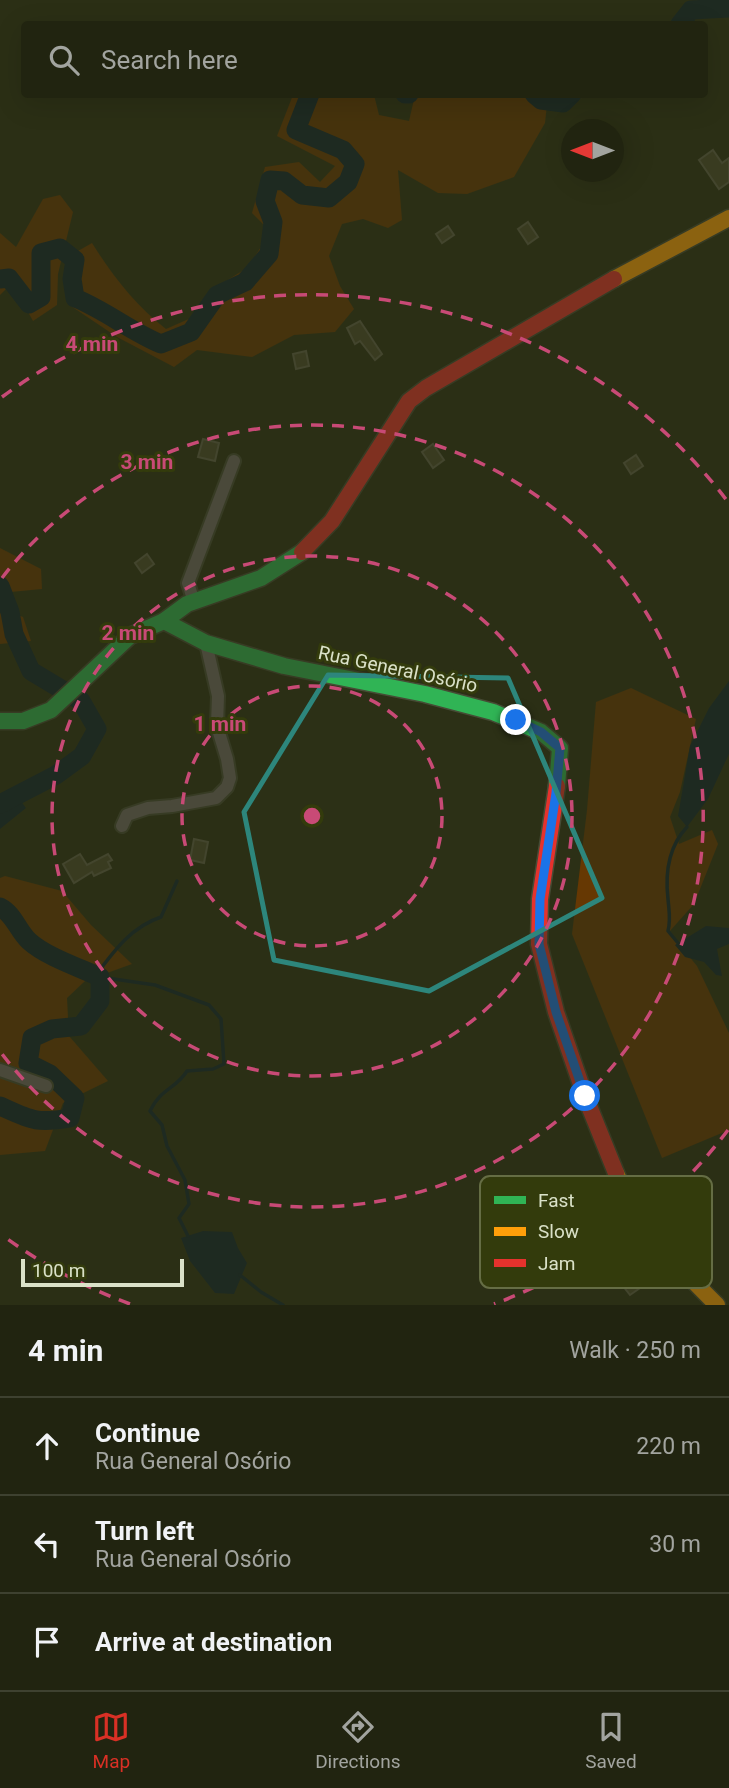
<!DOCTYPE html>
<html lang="en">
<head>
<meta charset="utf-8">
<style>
	body { margin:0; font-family:Roboto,sans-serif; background:#292c19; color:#f1f3f6 }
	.compass { position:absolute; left:561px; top:119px; width:63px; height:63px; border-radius:50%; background:#212410; box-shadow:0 7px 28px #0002; rotate:270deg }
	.scale { position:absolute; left:21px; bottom:18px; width:163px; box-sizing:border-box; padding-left:7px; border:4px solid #dae1c8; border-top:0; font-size:19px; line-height:24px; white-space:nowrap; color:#dae1c8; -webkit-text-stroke:5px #333b0c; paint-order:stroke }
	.stop { position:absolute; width:21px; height:21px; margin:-16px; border:5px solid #1a73e8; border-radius:50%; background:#fff }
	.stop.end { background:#1a73e8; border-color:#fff; box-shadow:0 2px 7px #0008 }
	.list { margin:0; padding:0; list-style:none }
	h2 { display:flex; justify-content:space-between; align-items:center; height:91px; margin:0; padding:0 28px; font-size:30px }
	h2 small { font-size:23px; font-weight:400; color:#a2a49f }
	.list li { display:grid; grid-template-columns:46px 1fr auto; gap:21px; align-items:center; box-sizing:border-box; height:98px; padding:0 28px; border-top:2px solid #3e4130 }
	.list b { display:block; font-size:26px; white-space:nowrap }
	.list p { margin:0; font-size:23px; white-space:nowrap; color:#a2a49f }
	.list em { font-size:23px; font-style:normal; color:#a2a49f }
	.icon { flex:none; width:38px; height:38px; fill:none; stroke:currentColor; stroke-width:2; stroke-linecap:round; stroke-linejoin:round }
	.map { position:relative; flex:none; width:729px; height:1305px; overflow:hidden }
	.search { position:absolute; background:#212410; box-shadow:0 7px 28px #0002; left:21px; right:21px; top:21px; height:77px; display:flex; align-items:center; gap:18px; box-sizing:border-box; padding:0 24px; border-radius:7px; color:#a2a49f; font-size:26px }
	.sheet { height:385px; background:#212410 }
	nav { display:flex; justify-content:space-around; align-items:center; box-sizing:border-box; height:98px; border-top:2px solid #3e4130; background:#212410; font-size:19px; color:#a2a49f }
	nav a { display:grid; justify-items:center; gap:4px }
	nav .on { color:#d93025 }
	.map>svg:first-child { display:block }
	.green { fill:#663803 }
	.water { fill:#0f242f }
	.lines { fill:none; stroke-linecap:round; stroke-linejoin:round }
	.stream { stroke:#0f242f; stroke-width:3.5 }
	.river { stroke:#0f242f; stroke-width:19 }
	.building { fill:#4b4b2e; stroke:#5f5f4a; stroke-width:2 }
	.street-casing { stroke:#464b35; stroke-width:16 }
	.fast-casing { stroke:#464b35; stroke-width:19 }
	.slow-casing { stroke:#464b35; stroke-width:19 }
	.jam-casing { stroke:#464b35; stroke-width:19 }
	.street { stroke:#6f6867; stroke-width:12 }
	.fast { stroke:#30b455; stroke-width:16 }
	.slow { stroke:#ff9f0a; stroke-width:16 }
	.jam { stroke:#e5322d; stroke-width:16 }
	.route { stroke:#1a73e8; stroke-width:9 }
	.marked { fill:none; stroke:#2d867c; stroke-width:5; stroke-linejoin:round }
	.ring { fill:none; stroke:#c84a76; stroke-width:3.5; stroke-dasharray:12 9 }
	.labels { text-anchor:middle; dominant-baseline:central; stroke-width:6; stroke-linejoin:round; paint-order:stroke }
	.street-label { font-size:19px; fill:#dae1c8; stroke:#333b0c }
	.key { fill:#333b0c; stroke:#656d44; stroke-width:2 }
	.key-label { font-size:19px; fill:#dae1c8 }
	.centre { fill:#c84a76; stroke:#333b0c; stroke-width:3.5 }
	.ring-label { font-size:21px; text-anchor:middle; font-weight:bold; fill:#c84a76; stroke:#333b0c; stroke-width:6; stroke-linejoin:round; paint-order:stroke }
</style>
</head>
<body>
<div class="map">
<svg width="729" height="1305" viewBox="0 0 729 1305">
	<rect width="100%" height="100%" fill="#2c3016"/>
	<g class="green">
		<path d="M 293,95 L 374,95 L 379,115 L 409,121 L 415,95 L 548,95 L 545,123 L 514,177 L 467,194 L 438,193 L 398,170 L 402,220 L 388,228 L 363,219 L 342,224 L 329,256 L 340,286 L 354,309 L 335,332 L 294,335 L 252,357 L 197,350 L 174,367 L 117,337 L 71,306 L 78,251 L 92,243 C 112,275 135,305 166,329 L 191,318 L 208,292 L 247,268 L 271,232 L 252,213 L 265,167 L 299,162 L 320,182 L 335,166 L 277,136 Z"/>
		<path d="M 60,195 L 73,212 L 58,274 L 57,305 L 33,321 L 12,283 L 0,295 L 0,233 L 16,247 L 43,199 Z"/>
		<path d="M 0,548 L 41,569 L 42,589 L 0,593 Z"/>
		<path d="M 0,608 L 23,617 L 31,641 L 0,644 Z"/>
		<path d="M 631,688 L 696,719 L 680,792 L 670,817 L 679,844 L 712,830 L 718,844 L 694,904 L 669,932 L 697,966 L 729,1033 L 729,1130 L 662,1158 L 572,934 L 587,810 L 596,702 Z"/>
		<path d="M 5,876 L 62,891 L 91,925 L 132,964 L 85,981 L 67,998 L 69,1036 L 108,1081 L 63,1103 L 45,1151 L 0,1155 L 0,878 Z"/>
	</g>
	<g class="water">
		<path d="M 729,681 L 729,754 L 708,799 L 687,827 L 678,816 L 690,746 L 709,708 Z"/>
		<path d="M 13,790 L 26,808 L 0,829 L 0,796 Z"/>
		<path d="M 706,926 L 729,928 L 729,944 L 717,949 L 722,976 L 716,975 L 704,962 L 685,957 L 675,945 Z"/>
		<path d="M 203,1231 L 232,1232 L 238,1248 L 247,1263 L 234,1294 L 215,1293 L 190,1261 L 181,1238 Z"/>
	</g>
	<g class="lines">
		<g class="stream">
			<path d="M 678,943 L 668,931 C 671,920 669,911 668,899 C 665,873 669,846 687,827"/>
			<path d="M 96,975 C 114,951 131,927 161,917 L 177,881"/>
			<path d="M 100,977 L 155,985 L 209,1005 L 221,1019 L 224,1064 L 213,1069 L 187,1071 C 176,1089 161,1088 150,1111 L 162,1125 L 167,1146 L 185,1180 L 189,1204 L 179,1218 L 188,1236"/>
			<path d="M 240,1275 L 261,1292 L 283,1305"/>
		</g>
		<g class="river">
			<path d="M 680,24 L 691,10 L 729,8"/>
			<path d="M 405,94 L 409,94"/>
			<path d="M 534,94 L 541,100 L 563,103 L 572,94"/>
			<path d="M 0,279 L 9,278 L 29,304 L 41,297 L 41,253 L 60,248 L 75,260 L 72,279 L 75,298 C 105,310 130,331 161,344 L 191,332 L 217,295 L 245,282 L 269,254 L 273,222 L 265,201 L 270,180 L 284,181 L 302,195 L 329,198 L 348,182 L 355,164 L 343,150 L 296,130 L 310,94"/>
			<path d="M 0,586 L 10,612 L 14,634 L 31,671 L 81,701 L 97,729 L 82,756 L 56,775 L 0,804"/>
			<path d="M 0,907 C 14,914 18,931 29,941 C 45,956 80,968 100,977 L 100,1001 L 81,1026 L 52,1029 L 32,1038 L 28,1063 L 50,1074 L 75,1098 L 70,1118 C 36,1124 31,1120 0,1106"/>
		</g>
	</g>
	<g class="building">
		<path d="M 713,150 L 722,163 L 729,158 L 729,182 L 719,189 L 699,160 Z"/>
		<path d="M 528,222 L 538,237 L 528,244 L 518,229 Z"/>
		<path d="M 448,226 L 454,235 L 442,243 L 436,234 Z"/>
		<path d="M 360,321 L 382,354 L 375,360 L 360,341 L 355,344 L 347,328 Z"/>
		<path d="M 306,351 L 309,366 L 296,369 L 293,354 Z"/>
		<path d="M 203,439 L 219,443 L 215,461 L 198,457 Z"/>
		<path d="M 433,444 L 444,460 L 433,468 L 422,452 Z"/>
		<path d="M 636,455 L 643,466 L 631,474 L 624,463 Z"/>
		<path d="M 147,554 L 154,564 L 142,573 L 135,563 Z"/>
		<path d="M 194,839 L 208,842 L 204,863 L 190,860 Z"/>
		<path d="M 80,854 L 87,865 L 108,854 L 112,860 L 108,862 L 111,868 L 94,876 L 92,872 L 74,883 L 63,864 Z"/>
		<path d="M 647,1271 L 653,1279 L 630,1295 L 623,1286 Z"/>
	</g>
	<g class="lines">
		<defs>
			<g id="street">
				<path d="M 194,602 L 188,583 L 234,461"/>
				<path d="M 122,826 L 127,815 L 148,808 L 172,806 L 216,798 L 227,787 L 230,778 L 227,759 L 217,726 L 218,696 L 206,643"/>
				<path d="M 0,1070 L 46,1086"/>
			</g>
			<g id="fast">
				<path d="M 164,621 L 206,643 L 284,666 L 425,694 L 493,712 L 541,732 L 560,748 L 557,786"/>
				<path d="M 0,721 L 23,721 L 51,710 L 130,636 L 164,621 L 187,604 L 261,578 L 302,552"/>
			</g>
			<g id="slow">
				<path d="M 614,279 L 729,218"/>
				<path d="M 616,1173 C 637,1226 677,1265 717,1305"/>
			</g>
			<g id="jam">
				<path d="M 302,552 L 332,521 L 409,401 L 426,388 L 614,279"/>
				<path d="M 557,786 L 540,899 L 539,944 L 556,1012 L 585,1096 L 616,1173"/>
			</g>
		</defs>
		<use href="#street" class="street-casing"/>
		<use href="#fast" class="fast-casing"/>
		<use href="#slow" class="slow-casing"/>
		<use href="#jam" class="jam-casing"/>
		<use href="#street" class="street"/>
		<use href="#fast" class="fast"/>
		<use href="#slow" class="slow"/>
		<use href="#jam" class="jam"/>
	</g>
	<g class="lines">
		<path class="route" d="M 516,720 L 541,732 L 560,748 L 556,793 L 540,899 L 539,944 L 556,1012 L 585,1096"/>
	</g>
	<path d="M0 0H729V1305H0ZM 328,675 L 508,678 L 602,898 L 429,991 L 274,960 L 244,812 Z" fill="#2c3016" fill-opacity=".55" fill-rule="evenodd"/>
	<path class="marked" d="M 328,675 L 508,678 L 602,898 L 429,991 L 274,960 L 244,812 Z"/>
	<g class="ring">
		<circle cx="312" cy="816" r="130"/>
		<circle cx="312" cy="816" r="260"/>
		<path d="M2 578A391 391 0 1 1 2 1054"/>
		<path d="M728 1130A521 521 0 0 1 494 1304M130 1304A521 521 0 0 1 2 1235M2 397A521 521 0 0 1 728 502"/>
	</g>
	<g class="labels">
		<g class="street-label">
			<text transform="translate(398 669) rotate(12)">Rua General Osório</text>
		</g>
	</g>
	<rect x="480" y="1176" width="232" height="112" rx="10" class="key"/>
	<rect x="494" y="1196" width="32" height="8" fill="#30b455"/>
	<rect x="494" y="1227" width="32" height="9" fill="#ff9f0a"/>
	<rect x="494" y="1259" width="32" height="8" fill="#e5322d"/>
	<g class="key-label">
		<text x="538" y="1207">Fast</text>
		<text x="538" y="1238">Slow</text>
		<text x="538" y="1270">Jam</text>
	</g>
	<circle cx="312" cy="816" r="10" class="centre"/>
	<g class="ring-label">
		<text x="92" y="351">4 min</text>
		<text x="147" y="469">3 min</text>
		<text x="128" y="640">2 min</text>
		<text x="220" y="731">1 min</text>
	</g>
</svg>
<svg class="compass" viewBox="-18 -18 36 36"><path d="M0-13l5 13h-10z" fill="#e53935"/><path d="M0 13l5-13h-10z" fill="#a2a49f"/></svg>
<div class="scale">100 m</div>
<div class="stop" style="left:585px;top:1096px"></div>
<div class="stop end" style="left:516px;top:720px"></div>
<div class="search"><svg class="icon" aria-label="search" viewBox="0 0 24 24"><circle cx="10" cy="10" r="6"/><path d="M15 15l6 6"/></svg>Search here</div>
</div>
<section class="sheet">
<h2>4 min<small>Walk · 250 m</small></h2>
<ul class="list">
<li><svg class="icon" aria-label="ahead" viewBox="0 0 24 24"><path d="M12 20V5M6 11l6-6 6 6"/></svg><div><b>Continue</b><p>Rua General Osório</p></div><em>220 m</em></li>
<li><svg class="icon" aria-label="left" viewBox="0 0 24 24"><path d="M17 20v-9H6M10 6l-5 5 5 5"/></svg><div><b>Turn left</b><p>Rua General Osório</p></div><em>30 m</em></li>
<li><svg class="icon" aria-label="arrive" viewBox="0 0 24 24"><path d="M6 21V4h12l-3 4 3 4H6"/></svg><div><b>Arrive at destination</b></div></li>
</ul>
</section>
<nav>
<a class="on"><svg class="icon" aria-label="map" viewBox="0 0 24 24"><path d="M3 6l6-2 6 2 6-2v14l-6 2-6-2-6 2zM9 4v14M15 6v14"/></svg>Map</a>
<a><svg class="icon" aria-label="directions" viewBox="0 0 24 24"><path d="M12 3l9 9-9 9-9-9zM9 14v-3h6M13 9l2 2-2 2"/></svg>Directions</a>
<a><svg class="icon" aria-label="saved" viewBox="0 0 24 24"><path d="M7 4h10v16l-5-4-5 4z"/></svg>Saved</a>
</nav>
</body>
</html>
